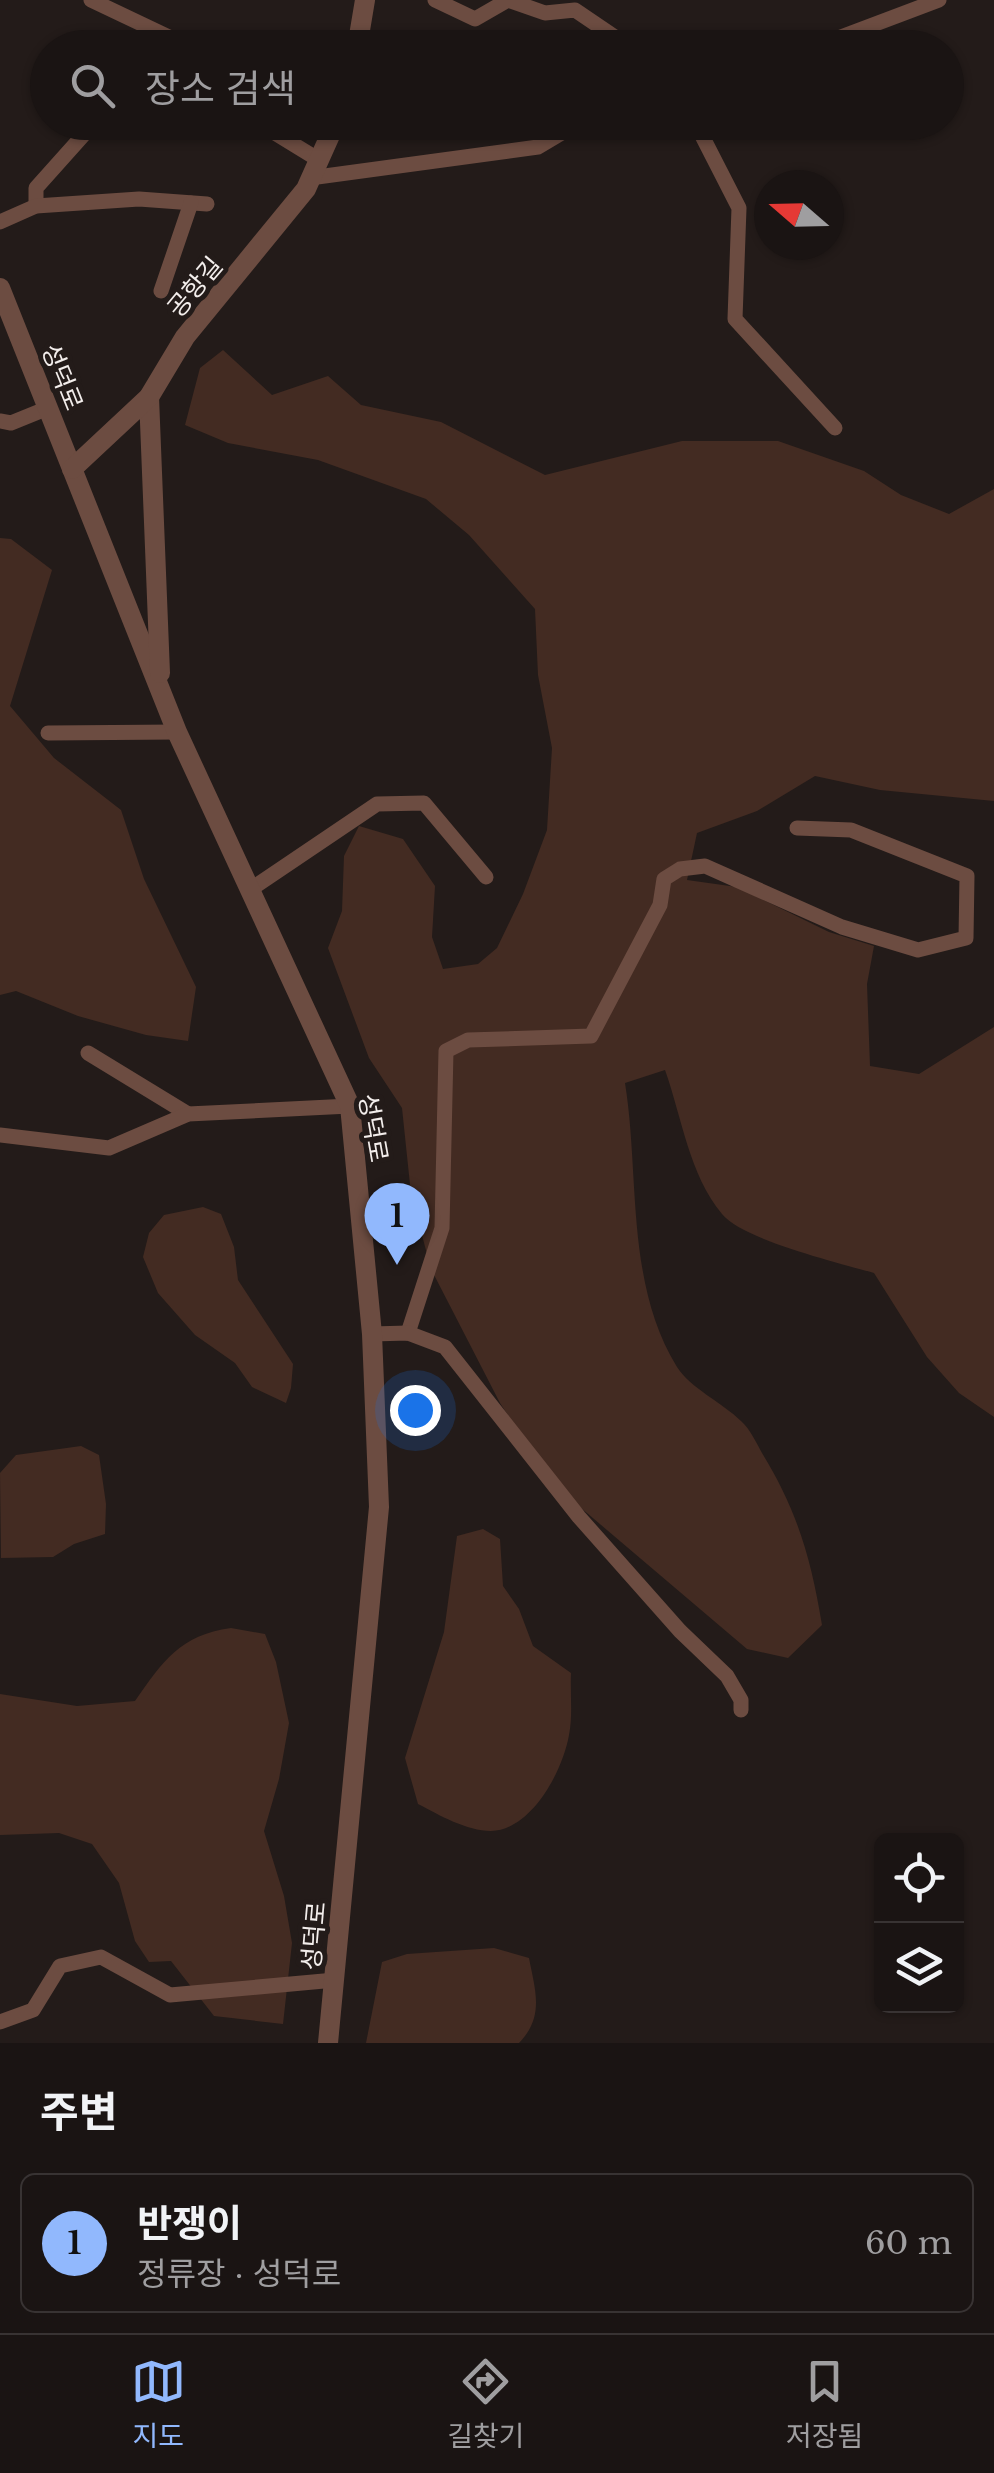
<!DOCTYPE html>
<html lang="ko">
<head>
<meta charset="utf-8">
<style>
	body { margin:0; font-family:"Libre Baskerville","Noto Sans KR",serif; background:#272121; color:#f1f3f6 }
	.controls { position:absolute; right:30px; bottom:30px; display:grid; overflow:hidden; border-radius:15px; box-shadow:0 2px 8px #0004 }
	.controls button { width:90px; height:90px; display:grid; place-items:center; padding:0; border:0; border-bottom:2px solid #383333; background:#1a1413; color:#f1f3f6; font:50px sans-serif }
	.compass { position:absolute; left:754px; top:170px; width:90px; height:90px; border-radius:50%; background:#1a1413; box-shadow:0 2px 8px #0004; rotate:290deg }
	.you { position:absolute; left:415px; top:1410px; width:35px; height:35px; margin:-25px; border:8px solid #fff; border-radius:50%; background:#1a73e8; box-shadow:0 0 0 15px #1a73e833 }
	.badge { display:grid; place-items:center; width:65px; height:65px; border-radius:50%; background:#91b8fd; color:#111; font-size:32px; font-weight:700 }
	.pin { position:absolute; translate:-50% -82px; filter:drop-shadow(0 2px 5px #0008) }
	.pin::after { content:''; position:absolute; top:52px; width:35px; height:30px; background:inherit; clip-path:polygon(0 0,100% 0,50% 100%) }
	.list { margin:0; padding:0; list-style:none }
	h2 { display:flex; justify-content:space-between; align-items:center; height:130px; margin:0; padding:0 40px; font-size:42px }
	h2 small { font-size:32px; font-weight:400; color:#9f9ea0 }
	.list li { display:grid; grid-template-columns:65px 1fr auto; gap:30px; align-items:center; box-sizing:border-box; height:140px; margin:0 20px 20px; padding:0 20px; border:2px solid #383333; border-radius:15px }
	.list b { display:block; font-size:38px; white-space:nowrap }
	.list p { margin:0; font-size:32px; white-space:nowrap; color:#9f9ea0 }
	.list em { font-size:32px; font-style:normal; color:#9f9ea0 }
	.icon { flex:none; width:55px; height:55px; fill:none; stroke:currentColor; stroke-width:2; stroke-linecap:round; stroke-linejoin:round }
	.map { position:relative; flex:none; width:994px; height:2043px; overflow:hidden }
	.search { position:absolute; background:#1a1413; box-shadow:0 2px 8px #0004; left:30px; right:30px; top:30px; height:110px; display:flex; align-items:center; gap:25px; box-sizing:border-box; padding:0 35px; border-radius:55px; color:#9f9ea0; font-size:38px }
	.sheet { height:290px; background:#1a1413 }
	nav { display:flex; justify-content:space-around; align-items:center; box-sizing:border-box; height:140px; border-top:2px solid #383333; background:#1a1413; font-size:28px; color:#9f9ea0 }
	nav a { display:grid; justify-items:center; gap:5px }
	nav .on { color:#91b8fd }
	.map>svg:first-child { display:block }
	.green { fill:#432b22 }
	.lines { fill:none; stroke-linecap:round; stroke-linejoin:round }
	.minor { stroke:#6c4c41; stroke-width:15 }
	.tertiary { stroke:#6c4c41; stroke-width:20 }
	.labels { text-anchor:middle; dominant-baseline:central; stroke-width:10; stroke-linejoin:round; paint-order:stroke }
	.street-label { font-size:25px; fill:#f3eeec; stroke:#231b19 }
</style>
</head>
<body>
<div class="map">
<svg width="994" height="2043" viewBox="0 0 994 2043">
	<rect width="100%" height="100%" fill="#231b19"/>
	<g class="green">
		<path d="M 223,350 L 272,395 L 328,376 L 361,405 L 441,422 L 545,475 L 682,441 L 778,441 L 864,471 L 901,495 L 949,514 L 994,489 L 994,801 L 880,790 L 815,776 L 757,811 L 697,833 L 687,880 L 737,887 L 829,932 L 874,946 L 867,984 L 870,1066 L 919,1074 L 994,1027 L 994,1417 L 959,1393 L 927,1357 L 874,1273 C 840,1263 743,1240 722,1214 C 689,1174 682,1118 665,1070 L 625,1083 C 640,1176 625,1282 677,1367 C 690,1388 723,1403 741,1421 C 750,1429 756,1442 762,1453 C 797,1510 811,1558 822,1625 L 788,1658 L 747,1649 L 554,1485 L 500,1403 L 431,1269 L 411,1194 L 402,1108 L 369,1058 L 328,948 L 342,911 L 344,856 L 359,826 L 403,839 L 435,886 L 432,937 L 443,969 L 478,964 L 497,948 L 523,894 L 547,830 L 552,748 L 538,675 L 535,609 L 469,535 L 426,499 L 318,460 L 228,443 L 185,425 L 200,368 Z"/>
		<path d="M 0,538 L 11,539 L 52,570 L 10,706 L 54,758 L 121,810 L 144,879 L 196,987 L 188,1041 L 146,1035 L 78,1016 L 16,991 L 0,995 Z"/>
		<path d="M 203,1207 L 221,1214 L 234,1247 L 238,1280 L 293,1364 L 291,1388 L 286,1403 L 252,1387 L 235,1363 L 195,1335 L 158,1293 L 143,1257 L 149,1233 L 164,1215 Z"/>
		<path d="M 81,1446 L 99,1455 L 106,1504 L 105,1534 L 74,1544 L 53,1557 L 1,1558 L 0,1473 L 16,1455 Z"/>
		<path d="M 483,1529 L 500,1539 L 503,1586 L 519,1609 L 533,1646 L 571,1673 C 570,1693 573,1715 569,1735 C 563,1770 532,1830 491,1831 C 467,1831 439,1815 418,1804 L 405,1758 L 444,1632 L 457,1536 Z"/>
		<path d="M 231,1628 L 265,1634 L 276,1662 L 289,1723 L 279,1779 L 264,1831 L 284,1896 L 292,1943 L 283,2024 L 214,2016 L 171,1961 L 149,1962 L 135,1941 L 119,1883 L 92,1844 L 59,1833 L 0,1835 L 0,1694 L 77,1706 L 135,1701 C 163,1661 180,1635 231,1628 Z"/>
		<path d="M 494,1948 L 529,1958 C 535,1990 545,2016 519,2043 L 366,2043 L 382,1962 L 407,1954 Z"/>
	</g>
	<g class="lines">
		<g class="minor">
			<path d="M 91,0 L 171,38 L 179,48"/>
			<path d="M 435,0 L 475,19 L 508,0 L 545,13 L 575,10 L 631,48"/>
			<path d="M 800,48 L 825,43 L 939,0"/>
			<path d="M 257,122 L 319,160"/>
			<path d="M 695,122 L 739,208 L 735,319 L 835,428"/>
			<path d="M 310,178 L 538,147 L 580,122"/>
			<path d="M 36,206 L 36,188 L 95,122"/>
			<path d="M 0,222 L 36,206 L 139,199 L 207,204"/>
			<path d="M 161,291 L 191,203"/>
			<path d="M 0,421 L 11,423 L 48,408"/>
			<path d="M 48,733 L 177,732"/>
			<path d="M 251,889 L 377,804 L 424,803 L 486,877"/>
			<path d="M 88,1053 L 188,1114"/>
			<path d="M 0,1135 L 109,1148 L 188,1114 L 350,1106"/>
			<path d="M 408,1333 L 442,1228 L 446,1051 L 468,1040 L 591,1036 L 660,905 L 664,879 L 680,869 L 705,866 L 842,927 L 918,950 L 966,938 L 967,876 L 851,830 L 797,828"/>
			<path d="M 372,1334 L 408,1333 L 445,1347 L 579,1517 L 680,1631 L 727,1676 L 741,1700 L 741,1710"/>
			<path d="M 0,2022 L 33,2010 L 60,1966 L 101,1957 L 170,1995 L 335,1980"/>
		</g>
		<g class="tertiary">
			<path d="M 357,48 L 365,0"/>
			<path d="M 0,288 L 177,732 L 350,1106 L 372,1334 L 379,1507 L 328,2043"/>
			<path d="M 149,397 L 160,673"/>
			<path d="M 72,469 L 149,397 L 185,337 L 306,189 L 336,122"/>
		</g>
	</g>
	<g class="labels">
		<g class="street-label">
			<text transform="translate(195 287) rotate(-50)">공항길</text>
			<text transform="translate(62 377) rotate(68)">성덕로</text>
			<text transform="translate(373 1128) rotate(80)">성덕로</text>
			<text transform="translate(314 1936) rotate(-85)">성덕로</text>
		</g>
	</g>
</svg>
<div class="controls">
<button><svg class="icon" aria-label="locate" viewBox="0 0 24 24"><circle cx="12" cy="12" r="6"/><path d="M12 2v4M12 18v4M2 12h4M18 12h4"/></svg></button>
<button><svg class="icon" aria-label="layers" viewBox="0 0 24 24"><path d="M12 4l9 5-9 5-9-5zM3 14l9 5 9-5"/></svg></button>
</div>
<svg class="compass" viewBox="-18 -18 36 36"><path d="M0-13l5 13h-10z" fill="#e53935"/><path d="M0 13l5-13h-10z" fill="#9f9ea0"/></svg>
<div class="you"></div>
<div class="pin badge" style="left:397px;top:1265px">1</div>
<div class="search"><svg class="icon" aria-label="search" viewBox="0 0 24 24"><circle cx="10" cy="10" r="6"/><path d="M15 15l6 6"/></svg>장소 검색</div>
</div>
<section class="sheet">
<h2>주변<small></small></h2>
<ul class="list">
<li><span class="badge">1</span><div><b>반쟁이</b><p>정류장 · 성덕로</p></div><em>60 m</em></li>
</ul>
</section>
<nav>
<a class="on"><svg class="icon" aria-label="map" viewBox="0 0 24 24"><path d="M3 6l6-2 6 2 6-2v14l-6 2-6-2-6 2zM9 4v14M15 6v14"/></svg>지도</a>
<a><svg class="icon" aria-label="directions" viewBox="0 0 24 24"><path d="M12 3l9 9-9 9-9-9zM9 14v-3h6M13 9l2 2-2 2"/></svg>길찾기</a>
<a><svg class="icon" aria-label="saved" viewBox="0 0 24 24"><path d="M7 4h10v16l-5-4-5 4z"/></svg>저장됨</a>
</nav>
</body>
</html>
